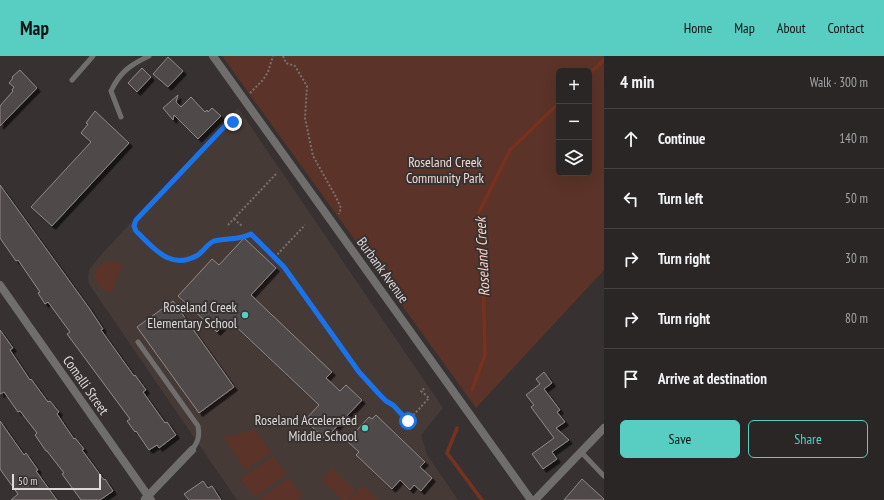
<!DOCTYPE html>
<html lang="en">
<head>
<meta charset="utf-8">
<style>
	body { margin:0; font-family:"PT Sans Narrow",sans-serif; background:#312e2d; color:#f1f3f6 }
	.controls { position:absolute; right:12px; top:12px; display:grid; overflow:hidden; border-radius:6px; box-shadow:0 4px 16px #0002 }
	.controls button { width:36px; height:36px; display:grid; place-items:center; padding:0; border:0; border-bottom:1px solid #454342; background:#292625; color:#f1f3f6; font:20px sans-serif }
	.scale { position:absolute; left:12px; bottom:10px; width:89px; box-sizing:border-box; padding-left:4px; border:2px solid #dddad9; border-top:0; font-size:11px; line-height:14px; white-space:nowrap; color:#dddad9; -webkit-text-stroke:3px #373231; paint-order:stroke }
	.stop { position:absolute; width:12px; height:12px; margin:-9px; border:3px solid #1a73e8; border-radius:50%; background:#fff }
	.stop.end { background:#1a73e8; border-color:#fff; box-shadow:0 1px 4px #0008 }
	.list { margin:0; padding:0; list-style:none }
	h2 { display:flex; justify-content:space-between; align-items:center; height:52px; margin:0; padding:0 16px; font-size:17px }
	h2 small { font-size:13px; font-weight:400; color:#a5a5a7 }
	.list li { display:grid; grid-template-columns:26px 1fr auto; gap:12px; align-items:center; box-sizing:border-box; height:60px; padding:0 16px; border-top:1px solid #454342 }
	.list b { display:block; font-size:15px; white-space:nowrap }
	.list em { font-size:13px; font-style:normal; color:#a5a5a7 }
	.actions { display:flex; gap:8px; padding:12px 16px }
	.actions a { flex:1; padding:9px 0; border:1px solid #57cec1; border-radius:6px; text-align:center; font-size:14px; color:#57cec1 }
	.actions .main { background:#57cec1; color:#111 }
	.icon { flex:none; width:22px; height:22px; fill:none; stroke:currentColor; stroke-width:2; stroke-linecap:round; stroke-linejoin:round }
	.map { position:relative; flex:none; width:604px; height:444px; overflow:hidden }
	header { display:flex; align-items:center; gap:24px; box-sizing:border-box; height:56px; padding:0 20px; background:#57cec1; color:#111 }
	header strong { font-size:19px }
	nav { display:flex; gap:22px; margin-inline-start:auto; font-size:14px }
	main { display:flex }
	aside { flex:1; background:#292625 }
	.map>svg:first-child { display:block }
	.built { fill:#463a37 }
	.green { fill:#5b3328; fill-rule:evenodd }
	.lines { fill:none; stroke-linecap:round; stroke-linejoin:round }
	.stream { stroke:#77321f; stroke-width:3.5 }
	.building { fill:#4f4948; stroke:#908a88; filter:url(#shadow) }
	.path { stroke:#767271; stroke-width:2; stroke-dasharray:2 2; stroke-linecap:butt }
	.service { stroke:#706d6d; stroke-width:5 }
	.minor { stroke:#706d6d; stroke-width:8 }
	.route { stroke:#1a73e8; stroke-width:5 }
	.poi-dot { fill:#57cec1; stroke:#373231; stroke-width:1.5 }
	.labels { text-anchor:middle; dominant-baseline:central; stroke-width:4; stroke-linejoin:round; paint-order:stroke }
	.park-label { font-size:14px; fill:#efd9d3; stroke:#373231 }
	.street-label { font-size:14px; fill:#dddad9; stroke:#373231 }
	.poi-label { font-size:14px; fill:#dddad9; stroke:#373231; text-anchor:end }
	.water-label { font-size:15px; font-style:italic; fill:#fbcfc3; stroke:#373231 }
</style>
</head>
<body>
<header>
<strong>Map</strong>
<nav><a>Home</a><a>Map</a><a>About</a><a>Contact</a></nav>
</header>
<main>
<div class="map">
<svg width="604" height="444" viewBox="0 0 604 444">
	<defs>
		<filter id="shadow"><feDropShadow dx="3.5" dy="3.5" stdDeviation="0" flood-color="#0009"/></filter>
	</defs>
	<rect width="100%" height="100%" fill="#373231"/>
	<path class="built" d="M 238,52 L 443,352 L 421,379 L 427,399 L 458,444 L 237,444 L 89,228 L 88,222 L 89,214 L 100,200 Z"/>
	<g class="green">
		<path d="M 222,0 L 604,0 L 604,214 L 476,352 ZM 559,15 L 589,15 L 589,117 L 559,117 Z"/>
		<path d="M 113,205 L 123,209 L 111,237 L 99,231 L 94,220 C 98,208 101,207 113,205 Z"/>
		<path d="M 255,374 L 271,396 L 246,414 L 223,381 Z"/>
		<path d="M 273,400 L 287,418 L 255,441 L 240,423 Z"/>
		<path d="M 332,412 L 355,434 L 346,444 L 342,444 L 321,424 Z"/>
		<path d="M 289,422 L 303,440 L 297,444 L 258,444 Z"/>
		<path d="M 363,429 L 378,444 L 349,444 Z"/>
	</g>
	<g class="lines">
		<g class="stream">
			<path d="M 589,18 L 604,4"/>
			<path d="M 472,334 L 485,299 L 483,216 L 478,158 L 510,94 L 559,47"/>
			<path d="M 457,372 L 447,397 L 482,444"/>
		</g>
	</g>
	<g class="building">
		<path d="M 168,1 L 183,15 L 168,31 L 153,18 Z"/>
		<path d="M 142,12 L 151,21 L 137,36 L 128,27 Z"/>
		<path d="M 20,14 L 37,32 L 0,70 L 0,50 L 13,35 L 12,34 L 14,31 L 9,27 L 13,22 L 12,21 Z"/>
		<path d="M 178,39 L 176,46 L 181,51 L 191,41 L 205,56 L 207,54 L 208,56 L 212,52 L 221,60 L 198,83 L 174,59 L 173,64 L 163,52 Z"/>
		<path d="M 95,55 L 129,87 L 52,170 L 31,151 L 91,86 L 81,77 L 88,68 L 86,67 Z"/>
		<path d="M 0,129 L 89,252 L 103,273 L 101,274 L 134,320 L 135,319 L 146,334 L 143,336 L 165,367 L 167,366 L 176,379 L 159,392 L 157,389 L 149,394 L 136,375 L 135,376 L 127,365 L 130,363 L 67,278 L 70,276 L 48,246 L 45,248 L 38,237 L 40,236 L 18,204 L 16,205 L 0,182 Z"/>
		<path d="M 244,182 L 276,212 L 251,239 L 332,316 L 326,322 L 340,335 L 346,329 L 362,344 L 325,383 L 305,364 L 319,349 L 229,264 L 217,276 L 178,240 L 212,203 L 219,209 Z"/>
		<path d="M 173,245 L 234,331 L 199,357 L 137,271 Z"/>
		<path d="M 0,274 L 13,292 L 10,294 L 30,324 L 31,323 L 48,346 L 50,345 L 59,356 L 57,358 L 74,383 L 75,382 L 84,393 L 82,394 L 104,424 L 105,423 L 113,435 L 100,444 L 81,444 L 62,418 L 64,417 L 47,395 L 46,395 L 35,379 L 37,377 L 20,355 L 18,356 L 4,336 L 0,338 Z"/>
		<path d="M 544,316 L 552,327 L 544,333 L 560,354 L 557,356 L 565,366 L 556,372 L 569,384 L 552,396 L 557,403 L 543,413 L 532,398 L 554,382 L 531,351 L 534,349 L 526,339 L 540,328 L 536,323 Z"/>
		<path d="M 376,359 L 425,406 L 420,411 L 432,422 L 421,435 L 414,429 L 410,434 L 400,424 L 392,433 L 356,399 L 359,396 L 347,385 L 369,361 L 372,363 Z"/>
		<path d="M 0,365 L 24,399 L 26,397 L 38,414 L 36,415 L 57,444 L 11,444 L 18,438 L 0,413 Z"/>
		<path d="M 582,423 L 604,443 L 604,444 L 564,444 Z"/>
		<path d="M 203,425 L 208,432 L 212,430 L 221,444 L 189,444 L 184,438 Z"/>
	</g>
	<g class="lines">
		<g class="path">
			<path d="M 283,0 L 286,7 L 295,10 L 307,30 L 305,62 L 313,100 L 336,141 L 341,152 L 339,158"/>
			<path d="M 250,37 L 263,24 L 268,16 L 273,0"/>
			<path d="M 233,66 L 226,69 L 136,164 L 134,170 L 135,175 C 154,193 170,215 198,199 C 205,195 208,188 215,185 L 244,181 L 251,178 L 275,201 L 305,169"/>
			<path d="M 234,163 L 242,170"/>
			<path d="M 228,169 L 276,118"/>
			<path d="M 275,201 L 284,211 L 359,316 L 380,339 L 386,345 L 393,349 L 408,365 L 429,342 L 421,335 L 425,332"/>
		</g>
		<g class="service">
			<path d="M 72,24 L 93,0"/>
			<path d="M 121,61 L 111,35 C 120,16 130,9 149,0"/>
			<path d="M 138,286 L 198,370 C 200,380 198,386 192,394"/>
			<path d="M 581,396 L 604,420"/>
		</g>
		<g class="minor">
			<path d="M 213,0 L 531,444"/>
			<path d="M 0,229 L 151,444"/>
			<path d="M 145,443 L 192,394"/>
			<path d="M 535,444 L 604,372"/>
		</g>
	</g>
	<g class="lines">
		<path class="route" d="M 233,66 L 226,69 L 136,164 L 134,170 L 136,175 C 155,193 170,215 198,199 C 204,195 208,187 214,185 C 226,182 240,184 251,178 L 284,211 L 359,316 L 380,339 L 386,345 L 393,349 L 408,365"/>
	</g>
	<g class="poi-dot">
		<circle cx="245" cy="259" r="4"/>
		<circle cx="365" cy="372" r="4"/>
	</g>
	<g class="labels">
		<g class="park-label">
			<text x="445" y="106">Roseland Creek<tspan x="445" dy="16">Community Park</tspan></text>
		</g>
		<g class="street-label">
			<text transform="translate(383 214) rotate(54)">Burbank Avenue</text>
			<text transform="translate(86 329) rotate(55)">Comalli Street</text>
		</g>
		<g class="poi-label">
			<text x="237" y="251">Roseland Creek<tspan x="237" dy="16">Elementary School</tspan></text>
			<text x="357" y="364">Roseland Accelerated<tspan x="357" dy="16">Middle School</tspan></text>
		</g>
		<g class="water-label">
			<text transform="translate(482 201) rotate(-93)">Roseland Creek</text>
		</g>
	</g>
</svg>
<div class="controls">
<button>+</button>
<button>−</button>
<button><svg class="icon" aria-label="layers" viewBox="0 0 24 24"><path d="M12 4l9 5-9 5-9-5zM3 14l9 5 9-5"/></svg></button>
</div>
<div class="scale">50 m</div>
<div class="stop" style="left:408px;top:365px"></div>
<div class="stop end" style="left:233px;top:66px"></div>
</div>
<aside>
<h2>4 min<small>Walk · 300 m</small></h2>
<ul class="list">
<li><svg class="icon" aria-label="ahead" viewBox="0 0 24 24"><path d="M12 20V5M6 11l6-6 6 6"/></svg><div><b>Continue</b></div><em>140 m</em></li>
<li><svg class="icon" aria-label="left" viewBox="0 0 24 24"><path d="M17 20v-9H6M10 6l-5 5 5 5"/></svg><div><b>Turn left</b></div><em>50 m</em></li>
<li><svg class="icon" aria-label="right" viewBox="0 0 24 24"><path d="M7 20v-9h11M14 6l5 5-5 5"/></svg><div><b>Turn right</b></div><em>30 m</em></li>
<li><svg class="icon" aria-label="right" viewBox="0 0 24 24"><path d="M7 20v-9h11M14 6l5 5-5 5"/></svg><div><b>Turn right</b></div><em>80 m</em></li>
<li><svg class="icon" aria-label="arrive" viewBox="0 0 24 24"><path d="M6 21V4h12l-3 4 3 4H6"/></svg><div><b>Arrive at destination</b></div></li>
</ul>
<div class="actions"><a class="main">Save</a><a>Share</a></div>
</aside>
</main>
</body>
</html>
